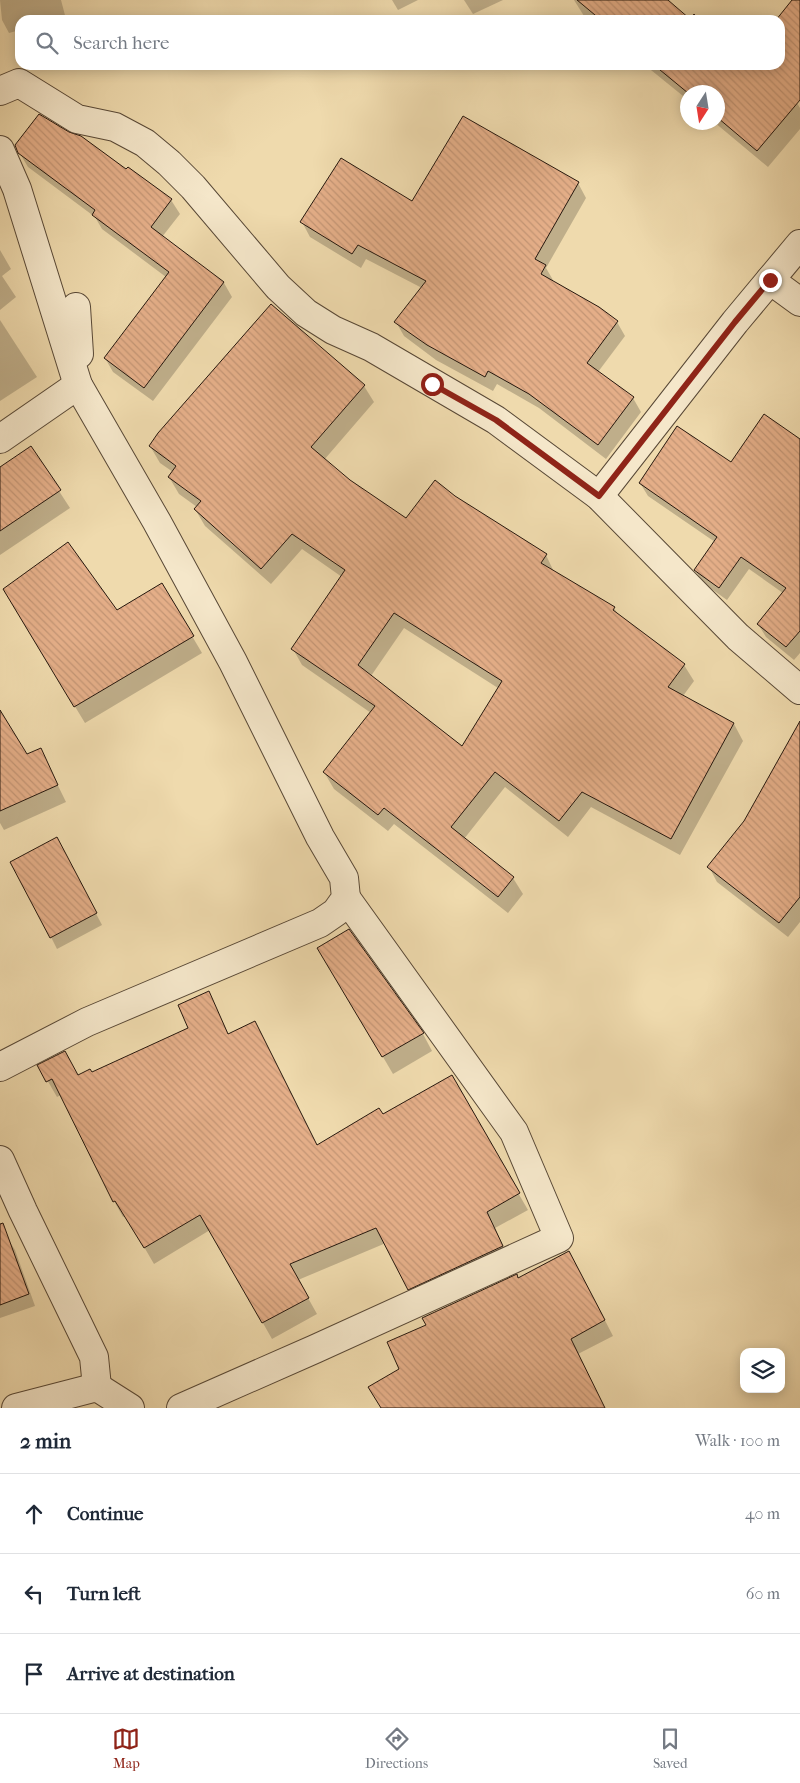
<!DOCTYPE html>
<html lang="en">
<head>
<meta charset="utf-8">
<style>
	body { margin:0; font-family:"IM FELL French Canon",serif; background:#f2f2f3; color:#1f2937 }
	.controls { position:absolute; right:15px; bottom:15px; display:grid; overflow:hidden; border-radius:10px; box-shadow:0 2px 12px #0003 }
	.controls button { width:45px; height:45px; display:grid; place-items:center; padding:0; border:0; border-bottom:1px solid #e0e1e3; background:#fff; color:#1f2937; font:25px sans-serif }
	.compass { position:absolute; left:680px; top:85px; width:45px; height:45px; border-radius:50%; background:#fff; box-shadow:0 2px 12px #0003; rotate:192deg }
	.stop { position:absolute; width:15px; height:15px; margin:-11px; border:4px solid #8f2418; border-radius:50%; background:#fff }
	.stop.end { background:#8f2418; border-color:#fff; box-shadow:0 1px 5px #0008 }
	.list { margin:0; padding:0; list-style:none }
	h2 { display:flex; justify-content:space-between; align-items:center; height:65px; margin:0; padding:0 20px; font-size:21px }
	h2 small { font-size:16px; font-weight:400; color:#747a83 }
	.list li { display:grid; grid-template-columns:32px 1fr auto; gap:15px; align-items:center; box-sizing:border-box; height:80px; padding:0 20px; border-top:1px solid #e0e1e3 }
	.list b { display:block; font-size:19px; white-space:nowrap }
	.list em { font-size:16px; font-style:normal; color:#747a83 }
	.icon { flex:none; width:28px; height:28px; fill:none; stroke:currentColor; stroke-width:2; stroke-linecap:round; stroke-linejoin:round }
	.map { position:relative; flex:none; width:800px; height:1408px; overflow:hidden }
	.search { position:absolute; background:#fff; box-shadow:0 2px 12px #0003; left:15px; right:15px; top:15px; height:55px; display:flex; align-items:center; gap:12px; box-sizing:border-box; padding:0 18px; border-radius:15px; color:#747a83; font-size:19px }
	.sheet { height:305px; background:#fff }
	nav { display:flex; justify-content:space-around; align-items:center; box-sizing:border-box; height:70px; border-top:1px solid #e0e1e3; background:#fff; font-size:14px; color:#747a83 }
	nav a { display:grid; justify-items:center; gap:2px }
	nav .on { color:#8f2418 }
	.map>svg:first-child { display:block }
	.shadow { fill:#0003; fill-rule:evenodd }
	.building { fill:url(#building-back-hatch); stroke:#26180e; fill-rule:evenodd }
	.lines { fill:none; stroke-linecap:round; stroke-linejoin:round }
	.minor-casing { stroke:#584836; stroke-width:30 }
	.minor { stroke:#f5e7ca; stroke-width:28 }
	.route { stroke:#8f2418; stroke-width:6 }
</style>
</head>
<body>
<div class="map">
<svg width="800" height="1408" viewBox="0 0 800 1408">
	<defs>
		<pattern id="building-back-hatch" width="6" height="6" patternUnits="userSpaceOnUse" patternTransform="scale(1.25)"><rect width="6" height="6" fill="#e4ae88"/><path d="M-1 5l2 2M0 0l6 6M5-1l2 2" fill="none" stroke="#c39574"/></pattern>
	</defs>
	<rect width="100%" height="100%" fill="#efdaad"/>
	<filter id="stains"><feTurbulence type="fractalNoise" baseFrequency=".004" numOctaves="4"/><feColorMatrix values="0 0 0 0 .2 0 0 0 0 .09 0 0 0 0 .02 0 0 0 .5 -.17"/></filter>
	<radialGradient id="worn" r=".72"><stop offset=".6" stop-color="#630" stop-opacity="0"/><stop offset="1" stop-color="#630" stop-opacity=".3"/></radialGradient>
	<g class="shadow">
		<path d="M 0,0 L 61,0 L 66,19 L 20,20 L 20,30 L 9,33 L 2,20 Z"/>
		<path d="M 392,0 L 418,0 L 398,10 Z"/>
		<path d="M 464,0 L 503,0 L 473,14 Z"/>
		<path d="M 574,0 L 666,0 L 689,20 L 588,20 L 584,16 Z"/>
		<path d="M 641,65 L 752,65 L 797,103 L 800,108 L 800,129 L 768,167 L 714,122 L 718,122 L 718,92 L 688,92 L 688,100 L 646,66 L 644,68 Z"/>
		<path d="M 19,152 L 126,171 L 171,200 L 180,214 L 162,237 L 224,283 L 232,297 L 153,401 L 113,372 L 105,358 L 166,277 L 102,229 L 95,217 L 28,167 Z"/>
		<path d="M 578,183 L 586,198 L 546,268 L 553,280 L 552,282 L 617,322 L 625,336 L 598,372 L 633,398 L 641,412 L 606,459 L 539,408 L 497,384 L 493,391 L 436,360 L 404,336 L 396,322 L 422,288 L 366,259 L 361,268 L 310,237 L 302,222 L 412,203 Z"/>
		<path d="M 0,250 L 11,269 L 2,276 L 16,297 L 0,310 Z"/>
		<path d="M 271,305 L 364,386 L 374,402 L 324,460 L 349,481 L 406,520 L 455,497 L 546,555 L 554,572 L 614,608 L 619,616 L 684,665 L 694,681 L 683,696 L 734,724 L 743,741 L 680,855 L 591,807 L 568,837 L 505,787 L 464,839 L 513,878 L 523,894 L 508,913 L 394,824 L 388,831 L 334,789 L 324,772 L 371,713 L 302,665 L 293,649 L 342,577 L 302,549 L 271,584 L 205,526 L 195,509 L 197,507 L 179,494 L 169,477 L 173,472 L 160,463 L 150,446 ZM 404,628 L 498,688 L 462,748 L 371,676 Z"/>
		<path d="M 0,320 L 37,377 L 0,401 Z"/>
		<path d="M 800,441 L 800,653 L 794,660 L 766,637 L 758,624 L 783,593 L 749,569 L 727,600 L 703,583 L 695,570 L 715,542 L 648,496 L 640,483 L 731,464 Z"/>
		<path d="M 31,448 L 70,508 L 0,555 L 0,469 Z"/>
		<path d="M 162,585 L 202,653 L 85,723 L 14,606 L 117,611 Z"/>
		<path d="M 0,712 L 26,756 L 40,749 L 66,802 L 4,830 L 0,823 Z"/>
		<path d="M 800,781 L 800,922 L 788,937 L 717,882 L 709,867 Z"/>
		<path d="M 63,851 L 102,925 L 57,949 L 51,937 Z"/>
		<path d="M 349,931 L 423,1034 L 432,1051 L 393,1074 L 319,948 Z"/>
		<path d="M 209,993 L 229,1035 L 317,1146 L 382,1115 L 451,1077 L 528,1210 L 495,1228 L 511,1263 L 418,1305 L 386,1243 L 298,1280 L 317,1314 L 272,1339 L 210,1230 L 154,1264 L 126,1216 L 123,1217 L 114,1201 L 61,1095 L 57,1097 L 39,1066 L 78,1077 L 92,1074 L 190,1029 Z"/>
		<path d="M 8,1239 L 15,1250 L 35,1306 L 0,1318 L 0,1241 Z"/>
		<path d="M 578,1268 L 613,1336 L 578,1354 L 605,1408 L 382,1408 L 401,1370 L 428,1326 Z"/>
	</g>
	<g class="building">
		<path d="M 577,0 L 668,0 L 690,19 L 694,14 L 700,20 L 601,20 Z"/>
		<path d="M 792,0 L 800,0 L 800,100 L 757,151 L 718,118 L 718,92 L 688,93 L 654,65 L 780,65 L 780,20 L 776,20 Z"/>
		<path d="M 39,114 L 69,132 L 81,136 L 126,169 L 128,167 L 172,199 L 151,227 L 224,282 L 144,388 L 104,358 L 169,272 L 92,215 L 95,210 L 18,153 L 15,145 Z"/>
		<path d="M 463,116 L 579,182 L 535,259 L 546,265 L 541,274 L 599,307 L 618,321 L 587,363 L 634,397 L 598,445 L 529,394 L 488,371 L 485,377 L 427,345 L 394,322 L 426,281 L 358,245 L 352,254 L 300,222 L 341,158 L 412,201 Z"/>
		<path d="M 271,304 L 365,385 L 311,447 L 350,480 L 406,518 L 435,480 L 455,496 L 547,554 L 541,563 L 615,607 L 613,610 L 685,664 L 668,687 L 734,723 L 671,839 L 582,792 L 559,821 L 495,772 L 451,827 L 514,877 L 498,897 L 384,808 L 378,815 L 323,772 L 375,706 L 291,649 L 345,570 L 292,534 L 261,569 L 194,509 L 201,501 L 168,477 L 176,466 L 149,446 L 158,433 ZM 394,613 L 502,681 L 462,746 L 358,665 Z"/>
		<path d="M 764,414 L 800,439 L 800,631 L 786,647 L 757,624 L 786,588 L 741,557 L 719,588 L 694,570 L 717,537 L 639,483 L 677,426 L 731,462 Z"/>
		<path d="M 31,446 L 61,490 L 0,531 L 0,467 Z"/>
		<path d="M 68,542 L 117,610 L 162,583 L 194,636 L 74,707 L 3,589 Z"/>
		<path d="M 0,710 L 27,754 L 41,748 L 58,785 L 0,811 Z"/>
		<path d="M 800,721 L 800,897 L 779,923 L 707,867 L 744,821 Z"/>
		<path d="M 57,837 L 97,913 L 50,938 L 10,862 Z"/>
		<path d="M 349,929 L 424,1033 L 382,1057 L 317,948 Z"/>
		<path d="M 209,991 L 228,1034 L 255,1021 L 317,1145 L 379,1108 L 383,1114 L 452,1075 L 520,1193 L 487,1212 L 503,1246 L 408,1290 L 376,1228 L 290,1264 L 309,1298 L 262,1323 L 200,1215 L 144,1248 L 115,1201 L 113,1202 L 52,1079 L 46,1082 L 37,1065 L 65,1051 L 78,1075 L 90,1069 L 92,1072 L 188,1028 L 178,1005 Z"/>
		<path d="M 3,1223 L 29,1294 L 0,1305 L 0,1224 Z"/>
		<path d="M 569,1251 L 605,1320 L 571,1339 L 605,1408 L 381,1408 L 368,1387 L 399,1369 L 387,1342 L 426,1325 L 422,1318 L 517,1274 L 518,1278 Z"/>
	</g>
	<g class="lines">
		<defs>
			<g id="minor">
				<path d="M 0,91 L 19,83 L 77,119 L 115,127 L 145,143 L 169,163 L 193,187 L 278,287 L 306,313 L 333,330 L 371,347 L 496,420 L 599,496 L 738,637 L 800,690"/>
				<path d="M 0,150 L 17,189 L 78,385 L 157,522 L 233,662 L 320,837 L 344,878 L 346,898 L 336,912 L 320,923 L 87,1022 L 0,1067"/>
				<path d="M 770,280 L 800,302"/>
				<path d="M 76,307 L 79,354"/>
				<path d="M 0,439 L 78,385"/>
				<path d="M 599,496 L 735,322 L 800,244"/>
				<path d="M 0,1160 L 23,1211 L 94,1357 L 97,1387"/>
				<path d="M 16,1408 L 97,1387 L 130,1408"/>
				<path d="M 181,1408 L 315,1349 L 559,1238 L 514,1132 L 346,898"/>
			</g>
		</defs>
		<use href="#minor" class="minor-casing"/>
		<use href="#minor" class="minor"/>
	</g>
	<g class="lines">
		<path class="route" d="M 432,384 L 496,420 L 599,496 L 735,322 L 770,280"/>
	</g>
	<rect width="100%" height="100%" filter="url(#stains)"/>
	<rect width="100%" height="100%" fill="url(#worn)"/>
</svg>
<div class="controls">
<button><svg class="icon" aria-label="layers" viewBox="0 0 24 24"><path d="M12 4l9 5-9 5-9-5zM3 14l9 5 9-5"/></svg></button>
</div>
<svg class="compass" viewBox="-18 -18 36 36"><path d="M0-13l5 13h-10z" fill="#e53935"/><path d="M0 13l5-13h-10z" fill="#747a83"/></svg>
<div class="stop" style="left:432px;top:384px"></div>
<div class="stop end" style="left:770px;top:280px"></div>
<div class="search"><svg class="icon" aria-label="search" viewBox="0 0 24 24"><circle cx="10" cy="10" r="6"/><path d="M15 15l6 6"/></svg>Search here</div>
</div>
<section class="sheet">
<h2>2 min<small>Walk · 100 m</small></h2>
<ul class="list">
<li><svg class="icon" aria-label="ahead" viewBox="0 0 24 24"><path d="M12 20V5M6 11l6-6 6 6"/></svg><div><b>Continue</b></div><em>40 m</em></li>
<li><svg class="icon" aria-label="left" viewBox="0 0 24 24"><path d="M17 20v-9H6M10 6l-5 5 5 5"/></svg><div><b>Turn left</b></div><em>60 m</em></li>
<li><svg class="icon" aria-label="arrive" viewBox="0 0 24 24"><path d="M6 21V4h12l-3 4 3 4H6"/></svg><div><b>Arrive at destination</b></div></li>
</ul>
</section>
<nav>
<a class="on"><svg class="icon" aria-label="map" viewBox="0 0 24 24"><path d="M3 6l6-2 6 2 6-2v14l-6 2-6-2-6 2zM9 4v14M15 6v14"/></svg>Map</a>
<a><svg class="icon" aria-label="directions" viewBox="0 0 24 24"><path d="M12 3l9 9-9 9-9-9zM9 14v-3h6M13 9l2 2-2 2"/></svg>Directions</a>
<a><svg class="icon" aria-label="saved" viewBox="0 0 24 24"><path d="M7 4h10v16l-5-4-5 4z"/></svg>Saved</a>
</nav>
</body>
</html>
